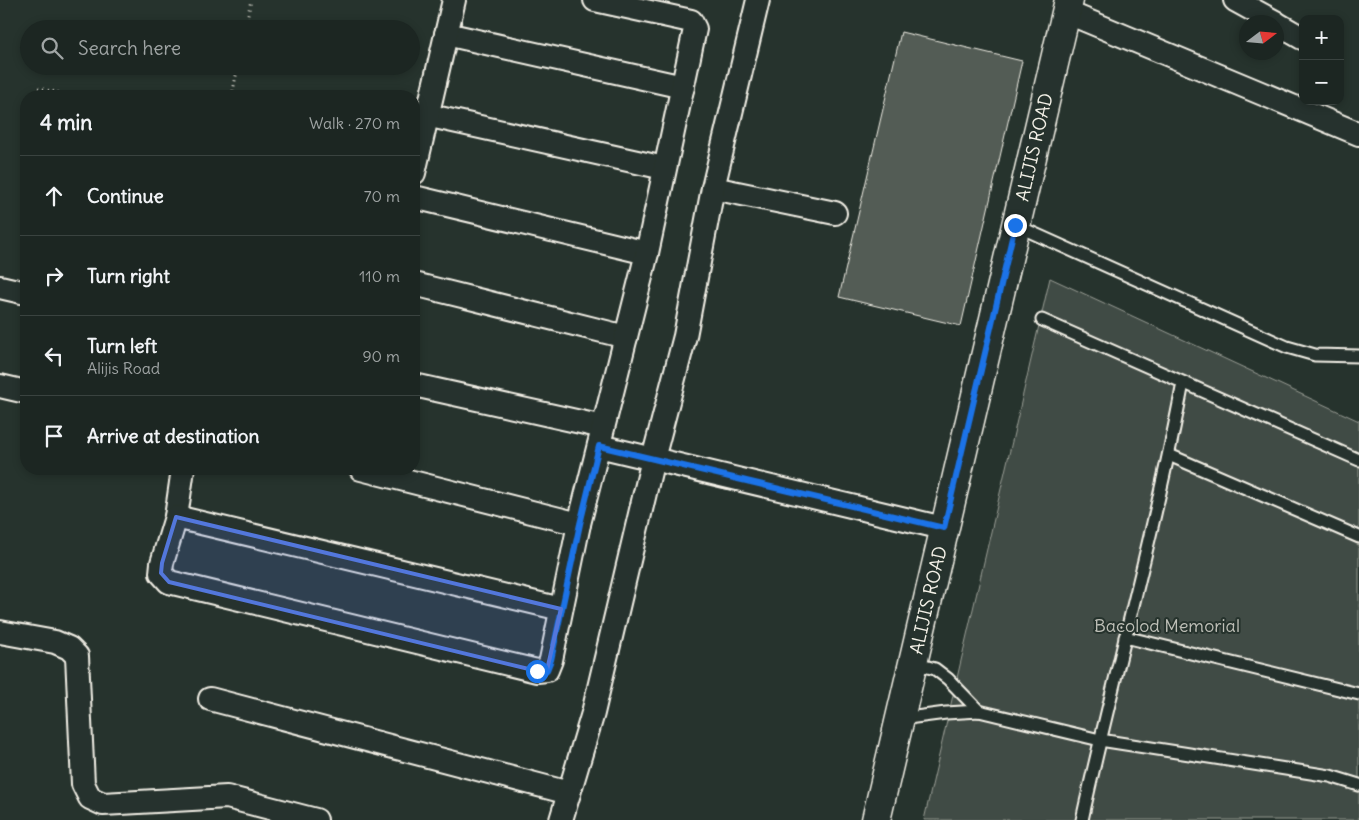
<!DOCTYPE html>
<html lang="en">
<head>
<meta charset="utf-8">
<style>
	body { margin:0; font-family:Delius,sans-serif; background:#252e2a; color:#f1f3f6 }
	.controls { position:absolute; right:15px; top:15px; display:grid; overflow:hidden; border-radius:10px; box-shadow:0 2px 8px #0003 }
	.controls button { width:45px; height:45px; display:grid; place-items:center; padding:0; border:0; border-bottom:1px solid #3a4340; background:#1c2622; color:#f1f3f6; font:25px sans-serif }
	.compass { position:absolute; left:1239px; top:15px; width:45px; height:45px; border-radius:50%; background:#1c2622; box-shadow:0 2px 8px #0003; rotate:74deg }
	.stop { position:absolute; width:15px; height:15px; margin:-11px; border:4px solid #1a73e8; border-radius:50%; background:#fff }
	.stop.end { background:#1a73e8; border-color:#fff; box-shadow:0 1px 5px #0008 }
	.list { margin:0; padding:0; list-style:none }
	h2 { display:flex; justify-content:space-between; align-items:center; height:65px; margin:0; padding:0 20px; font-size:21px }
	h2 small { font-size:16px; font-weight:400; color:#a0a5a5 }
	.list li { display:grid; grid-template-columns:32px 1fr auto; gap:15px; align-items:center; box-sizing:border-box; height:80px; padding:0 20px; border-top:1px solid #3a4340 }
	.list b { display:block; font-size:19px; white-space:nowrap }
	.list p { margin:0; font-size:16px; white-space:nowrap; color:#a0a5a5 }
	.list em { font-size:16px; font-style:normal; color:#a0a5a5 }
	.icon { flex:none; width:28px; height:28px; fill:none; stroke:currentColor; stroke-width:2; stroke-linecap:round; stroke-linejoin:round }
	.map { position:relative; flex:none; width:1359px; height:820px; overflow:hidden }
	.search { position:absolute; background:#1c2622; box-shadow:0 2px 8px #0003; left:20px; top:20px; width:400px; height:55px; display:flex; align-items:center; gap:12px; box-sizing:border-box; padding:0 18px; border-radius:28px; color:#a0a5a5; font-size:19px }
	.panel { position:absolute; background:#1c2622; box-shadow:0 2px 8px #0003; left:20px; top:90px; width:400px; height:385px; border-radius:20px }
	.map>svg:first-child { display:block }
	.green { fill:#414b45; stroke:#9a9e96 }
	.building { fill:#525c55; stroke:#f4f1e8 }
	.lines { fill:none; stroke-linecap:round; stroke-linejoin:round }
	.lane-casing { stroke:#f4f1e8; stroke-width:15 }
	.street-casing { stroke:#f4f1e8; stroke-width:26 }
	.primary-casing { stroke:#f4f1e8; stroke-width:31 }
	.path { stroke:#f4f1e8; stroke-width:3; stroke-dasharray:1 4; stroke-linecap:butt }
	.lane { stroke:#26332d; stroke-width:11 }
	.street { stroke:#26332d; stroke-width:22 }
	.primary { stroke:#26332d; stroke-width:28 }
	.route { stroke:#1a73e8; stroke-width:6 }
	.marked { fill:#5377dc; fill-opacity:0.2; stroke:#5377dc; stroke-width:4; stroke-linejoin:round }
	.labels { text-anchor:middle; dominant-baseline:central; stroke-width:4; stroke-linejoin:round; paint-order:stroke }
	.street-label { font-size:18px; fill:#f4f1e8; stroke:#26332d }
	.park-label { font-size:18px; fill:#bebfb7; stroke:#26332d }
</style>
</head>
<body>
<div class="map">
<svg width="1359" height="820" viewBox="0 0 1359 820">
	<rect width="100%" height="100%" fill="#26332d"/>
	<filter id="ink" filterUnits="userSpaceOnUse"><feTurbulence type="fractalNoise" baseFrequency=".02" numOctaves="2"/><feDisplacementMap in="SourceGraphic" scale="10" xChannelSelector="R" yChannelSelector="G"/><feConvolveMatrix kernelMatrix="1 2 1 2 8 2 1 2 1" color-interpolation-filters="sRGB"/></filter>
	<g filter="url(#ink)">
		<path class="green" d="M 1050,278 L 1359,421 L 1359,820 L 924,820 Z"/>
		<path class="building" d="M 901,32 L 1022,61 L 961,326 L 839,297 Z"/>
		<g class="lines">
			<defs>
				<g id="lane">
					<path d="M 1015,225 L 1287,347 L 1315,355 L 1359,356"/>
					<path d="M 1042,320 L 1359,460"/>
					<path d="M 1169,455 L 1359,537"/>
					<path d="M 1125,637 L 1359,694"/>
					<path d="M 914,663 L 935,669 L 948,679 L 979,711"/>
					<path d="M 900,719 L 946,713 L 979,711 L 1100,740 L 1330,776 L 1359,785"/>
					<path d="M 1082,820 C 1114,674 1155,530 1183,383"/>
				</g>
				<g id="street">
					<path d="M 1235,0 L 1275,22"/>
					<path d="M 1066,12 L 1359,134"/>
					<path d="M 1276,23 L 1302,38"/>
					<path d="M 446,34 L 683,87"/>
					<path d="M 426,115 L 664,168"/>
					<path d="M 414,173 L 454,0"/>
					<path d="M 713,188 L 835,213"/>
					<path d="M 414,197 L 647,253"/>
					<path d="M 414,284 L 626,337"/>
					<path d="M 0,287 L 26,293"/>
					<path d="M 414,385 L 603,427"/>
					<path d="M 0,386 L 26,392"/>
					<path d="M 599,446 L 943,528"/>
					<path d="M 183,469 L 176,517 L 162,563 L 161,573 L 169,582 L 537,671 L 547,670 L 551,660 L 579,524 L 647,253 L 695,29 L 691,21 L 595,0"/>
					<path d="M 361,469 L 579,524"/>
					<path d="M 176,517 L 561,609"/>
					<path d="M 0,632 L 55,642 L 69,648 L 77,656 L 83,784 L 90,798 L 103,804 L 227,797 L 316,820"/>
					<path d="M 210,699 L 569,793"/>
					<path d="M 561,820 L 593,713 L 653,459 L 685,336 L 713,188 L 758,0"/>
				</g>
				<path id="primary" d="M 876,820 L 1069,0"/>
			</defs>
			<use href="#lane" class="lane-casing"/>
			<use href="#street" class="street-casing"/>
			<use href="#primary" class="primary-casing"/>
			<g class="path">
				<path d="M 245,29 L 251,0"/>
				<path d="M 38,88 L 74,96"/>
				<path d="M 232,96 L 238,66"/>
			</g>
			<use href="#lane" class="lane"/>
			<use href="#street" class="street"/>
			<use href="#primary" class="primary"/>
		</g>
	</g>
	<g class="lines" filter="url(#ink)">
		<path class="route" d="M 537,671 L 547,670 L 551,660 L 580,524 L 599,446 L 944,528 L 1015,225"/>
	</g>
	<path class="marked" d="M 176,517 L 561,609 L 547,670 L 537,671 L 169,582 L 161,573 L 162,563 Z"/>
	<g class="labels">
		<g class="street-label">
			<text transform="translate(1034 147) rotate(-77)">ALIJIS ROAD</text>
			<text transform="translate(928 600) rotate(-77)">ALIJIS ROAD</text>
		</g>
		<g class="park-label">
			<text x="1167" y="625">Bacolod Memorial</text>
		</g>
	</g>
</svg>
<div class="controls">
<button>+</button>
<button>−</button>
</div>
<svg class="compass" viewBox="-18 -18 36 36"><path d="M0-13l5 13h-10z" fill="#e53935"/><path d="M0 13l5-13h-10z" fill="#a0a5a5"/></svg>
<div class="stop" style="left:537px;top:671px"></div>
<div class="stop end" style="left:1015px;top:225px"></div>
<div class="search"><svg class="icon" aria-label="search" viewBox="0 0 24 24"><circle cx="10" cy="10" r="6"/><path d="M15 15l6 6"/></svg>Search here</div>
<section class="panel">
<h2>4 min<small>Walk · 270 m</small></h2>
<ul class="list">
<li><svg class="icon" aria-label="ahead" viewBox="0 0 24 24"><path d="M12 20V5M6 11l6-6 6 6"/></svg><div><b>Continue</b></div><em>70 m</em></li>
<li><svg class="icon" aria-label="right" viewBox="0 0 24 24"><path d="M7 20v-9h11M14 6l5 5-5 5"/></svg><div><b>Turn right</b></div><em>110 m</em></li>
<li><svg class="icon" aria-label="left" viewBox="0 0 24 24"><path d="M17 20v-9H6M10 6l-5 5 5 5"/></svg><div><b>Turn left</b><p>Alijis Road</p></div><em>90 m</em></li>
<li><svg class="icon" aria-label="arrive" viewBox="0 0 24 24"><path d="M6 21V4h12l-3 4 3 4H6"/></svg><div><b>Arrive at destination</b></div></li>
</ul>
</section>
</div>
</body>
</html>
